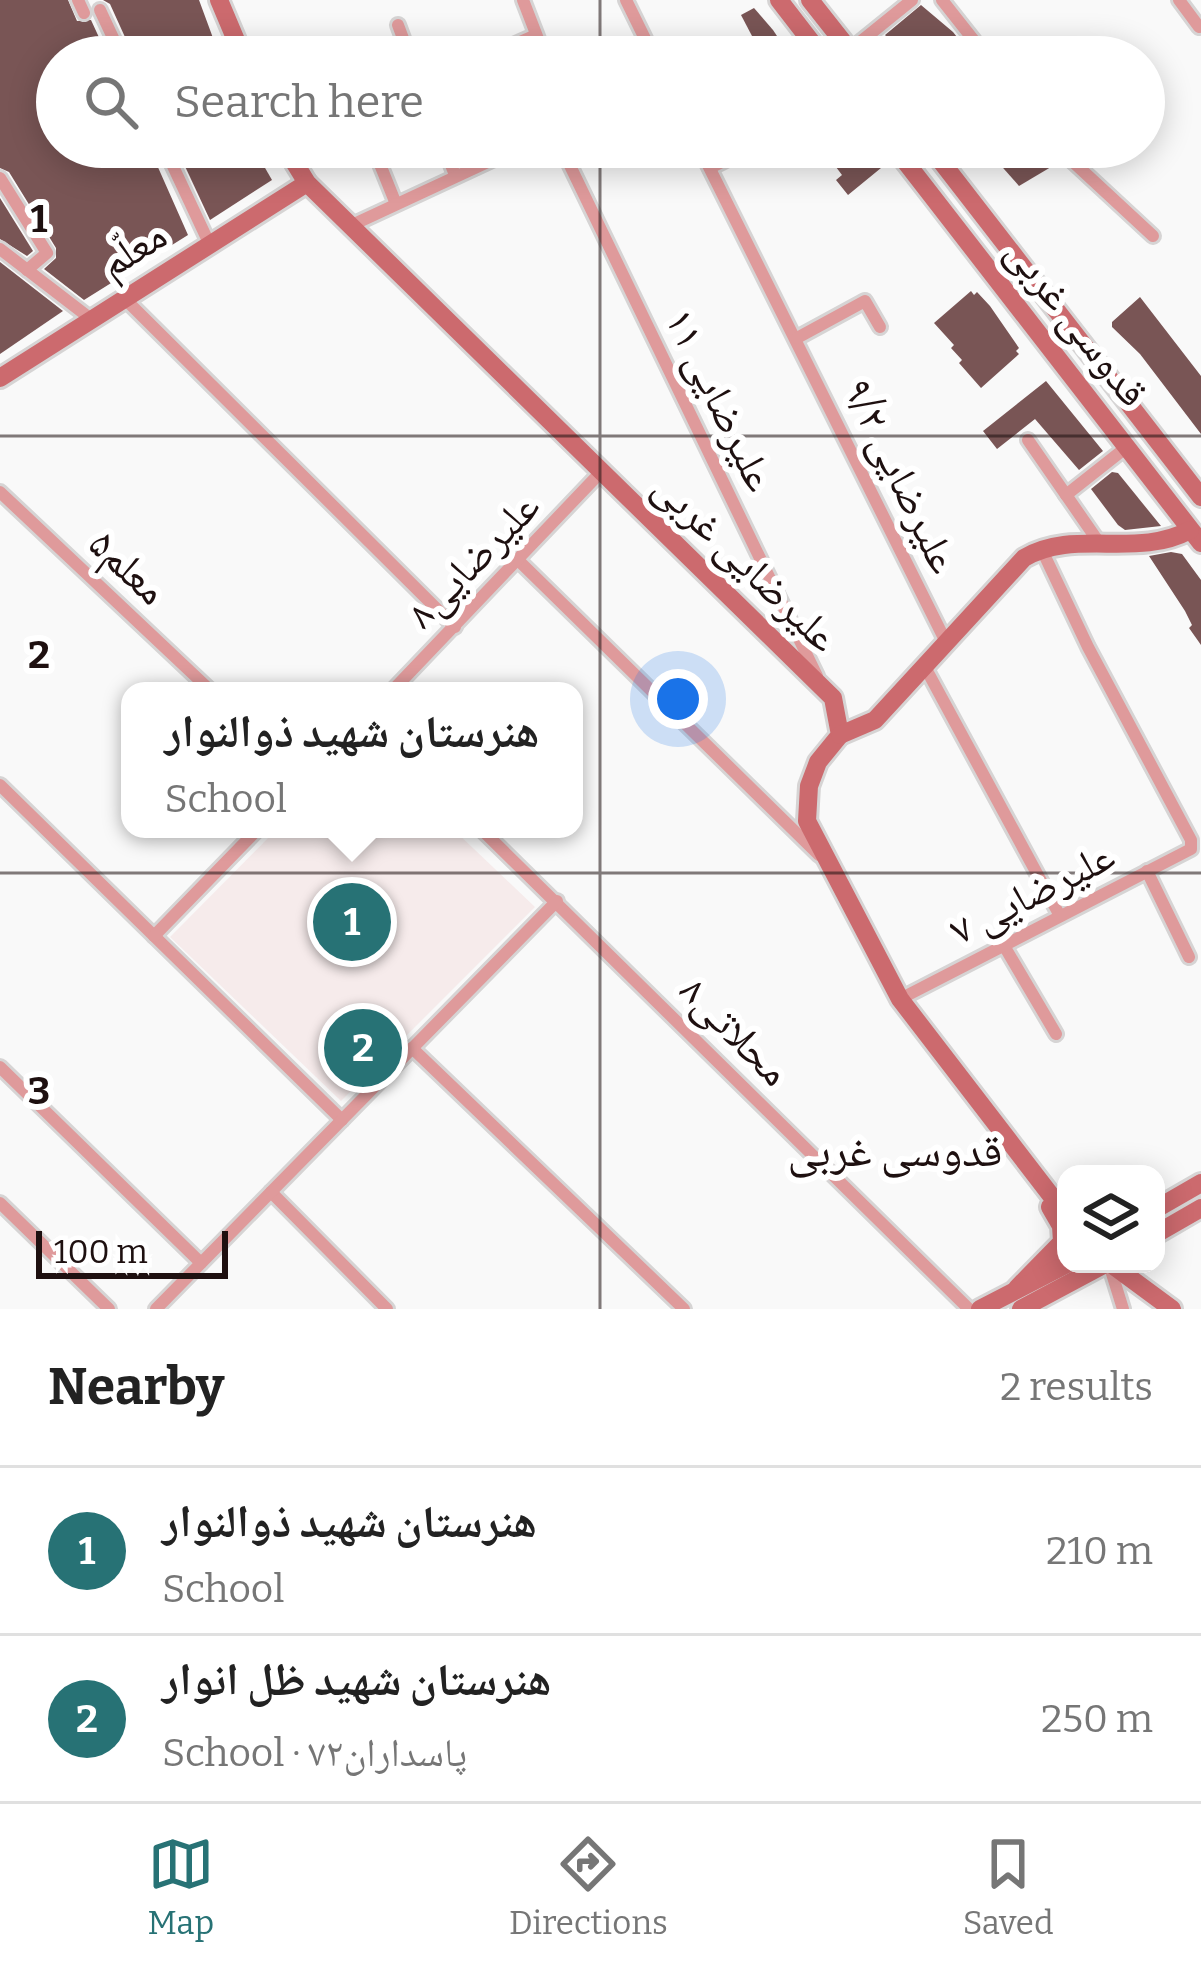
<!DOCTYPE html>
<html lang="en">
<head>
<meta charset="utf-8">
<style>
	body { margin:0; font-family:Bitter,"Noto Naskh Arabic",serif; background:#f6f6f6; color:#222 }
	.controls { position:absolute; right:36px; bottom:36px; display:grid; overflow:hidden; border-radius:24px; box-shadow:0 6px 30px #0003 }
	.controls button { width:108px; height:108px; display:grid; place-items:center; padding:0; border:0; border-bottom:3px solid #e0e0e0; background:#fff; color:#222; font:60px sans-serif }
	.scale { position:absolute; left:36px; bottom:30px; width:192px; box-sizing:border-box; padding-left:12px; border:6px solid #1e1010; border-top:0; font-size:33px; line-height:42px; white-space:nowrap; color:#1e1010; -webkit-text-stroke:9px #fff; paint-order:stroke }
	.you { position:absolute; left:678px; top:699px; width:42px; height:42px; margin:-30px; border:9px solid #fff; border-radius:50%; background:#1a73e8; box-shadow:0 0 0 18px #1a73e833 }
	.badge { display:grid; place-items:center; width:78px; height:78px; border-radius:50%; background:#277275; color:#fff; font-size:39px; font-weight:700 }
	.pin { position:absolute; translate:-50% -50%; border:6px solid #fff; box-shadow:0 3px 12px #0006 }
	.popup { position:absolute; left:121px; top:682px; width:462px; height:156px; box-sizing:border-box; display:grid; place-content:center; border-radius:24px; background:#fff; filter:drop-shadow(0 3px 9px #0005); font-size:39px; white-space:nowrap; color:#767676 }
	.popup b { font-size:45px; color:#222 }
	.popup::after { content:''; position:absolute; left:50%; top:100%; margin-left:-24px; border:24px solid transparent; border-top-color:#fff }
	.list { margin:0; padding:0; list-style:none }
	h2 { display:flex; justify-content:space-between; align-items:center; height:156px; margin:0; padding:0 48px; font-size:51px }
	h2 small { font-size:39px; font-weight:400; color:#767676 }
	.list li { display:grid; grid-template-columns:78px 1fr auto; gap:36px; align-items:center; box-sizing:border-box; height:168px; padding:0 48px; border-top:3px solid #e0e0e0 }
	.list b { display:block; font-size:45px; white-space:nowrap }
	.list p { margin:0; font-size:39px; white-space:nowrap; color:#767676 }
	.list em { font-size:39px; font-style:normal; color:#767676 }
	.icon { flex:none; width:66px; height:66px; fill:none; stroke:currentColor; stroke-width:2; stroke-linecap:round; stroke-linejoin:round }
	.map { position:relative; flex:none; width:1201px; height:1309px; overflow:hidden }
	.search { position:absolute; background:#fff; box-shadow:0 6px 30px #0003; left:36px; right:36px; top:36px; height:132px; display:flex; align-items:center; gap:30px; box-sizing:border-box; padding:0 42px; border-radius:66px; color:#767676; font-size:45px }
	.sheet { height:492px; background:#fff }
	nav { display:flex; justify-content:space-around; align-items:center; box-sizing:border-box; height:168px; border-top:3px solid #e0e0e0; background:#fff; font-size:33px; color:#767676 }
	nav a { display:grid; justify-items:center; gap:6px }
	nav .on { color:#277275 }
	.map>svg:first-child { display:block }
	.built { fill:#f6ebeb }
	.building { fill:#795555 }
	.lines { fill:none; stroke-linecap:round; stroke-linejoin:round }
	.street-casing { stroke:#d6d4d4; stroke-width:18 }
	.secondary-casing { stroke:#d6d4d4; stroke-width:24 }
	.street { stroke:#df9a9b; stroke-width:12 }
	.secondary { stroke:#cc6a6e; stroke-width:18 }
	.grid { fill:none; stroke:#1e1010; stroke-width:3; stroke-opacity:0.55 }
	.labels { text-anchor:middle; dominant-baseline:central; stroke-width:12; stroke-linejoin:round; paint-order:stroke }
	.street-label { font-size:42px; fill:#1e1010; stroke:#fff }
	.neighbourhood-label { font-size:45px; fill:#1e1010; stroke:#fff }
	.grid-label { font-size:39px; text-anchor:middle; font-weight:bold; fill:#1e1010; stroke:#fff; stroke-width:12; stroke-linejoin:round; paint-order:stroke }
</style>
</head>
<body>
<div class="map">
<svg width="1201" height="1309" viewBox="0 0 1201 1309">
	<rect width="100%" height="100%" fill="#f9f9f9"/>
	<path class="built" d="M 277,829 L 453,829 L 535,907 L 341,1101 L 170,937 Z"/>
	<g class="building">
		<path d="M 0,0 L 68,0 L 77,21 L 91,20 L 108,57 L 57,57 L 57,147 L 149,147 L 188,235 L 84,300 L 44,269 L 56,258 L 56,248 L 9,172 L 0,168 Z"/>
		<path d="M 103,0 L 199,0 L 220,57 L 134,57 L 110,4 Z"/>
		<path d="M 921,5 L 953,32 L 973,57 L 912,57 L 898,41 L 894,45 L 885,35 Z"/>
		<path d="M 754,8 L 773,30 L 791,57 L 763,57 L 741,15 Z"/>
		<path d="M 176,147 L 253,147 L 272,180 L 210,220 Z"/>
		<path d="M 821,147 L 864,147 L 881,168 L 848,195 L 836,180 L 842,175 Z"/>
		<path d="M 994,147 L 1042,147 L 1056,164 L 1019,186 L 988,151 Z"/>
		<path d="M 0,198 L 33,251 L 27,256 L 0,239 Z"/>
		<path d="M 0,262 L 63,311 L 0,354 Z"/>
		<path d="M 971,291 L 974,295 L 977,292 L 990,306 L 1019,348 L 1016,351 L 1019,354 L 981,388 L 959,363 L 962,360 L 951,348 L 954,345 L 934,323 Z"/>
		<path d="M 1140,297 L 1201,376 L 1201,434 L 1140,354 L 1112,327 L 1112,322 Z"/>
		<path d="M 1046,381 L 1103,451 L 1079,470 L 1035,419 L 997,449 L 983,431 Z"/>
		<path d="M 1112,472 L 1118,473 L 1161,526 L 1125,530 L 1118,525 L 1091,489 Z"/>
		<path d="M 1171,552 L 1182,554 L 1201,580 L 1201,645 L 1189,628 L 1192,625 L 1185,611 L 1149,556 Z"/>
	</g>
	<g class="lines">
		<defs>
			<g id="street">
				<path d="M 78,0 L 84,13"/>
				<path d="M 523,0 L 545,57"/>
				<path d="M 626,0 L 654,57"/>
				<path d="M 942,0 L 987,57"/>
				<path d="M 1179,0 L 1199,27"/>
				<path d="M 100,10 L 122,57"/>
				<path d="M 398,25 L 410,57"/>
				<path d="M 337,51 L 340,57"/>
				<path d="M 849,51 L 912,0"/>
				<path d="M 486,57 L 536,35"/>
				<path d="M 164,147 L 209,243"/>
				<path d="M 373,147 L 396,204"/>
				<path d="M 444,147 L 455,175"/>
				<path d="M 561,147 L 817,676"/>
				<path d="M 699,147 L 947,644"/>
				<path d="M 1057,147 L 1153,236"/>
				<path d="M 710,168 L 752,147"/>
				<path d="M 0,178 L 47,253 L 27,270"/>
				<path d="M 350,226 L 520,147"/>
				<path d="M 0,249 L 91,319"/>
				<path d="M 123,297 L 455,627"/>
				<path d="M 797,338 L 865,301 L 880,327"/>
				<path d="M 1028,440 L 1100,544"/>
				<path d="M 0,492 L 211,691"/>
				<path d="M 1066,495 L 1128,446"/>
				<path d="M 519,561 L 819,855"/>
				<path d="M 925,667 L 1060,916"/>
				<path d="M 392,691 L 600,473"/>
				<path d="M 0,785 L 342,1120"/>
				<path d="M 481,829 L 969,1309"/>
				<path d="M 1147,871 L 1189,957"/>
				<path d="M 154,936 L 258,829"/>
				<path d="M 1003,944 L 1056,1034"/>
				<path d="M 900,999 L 1191,849 L 1191,840 L 1088,647 L 1041,548"/>
				<path d="M 412,1048 L 684,1309"/>
				<path d="M 0,1067 L 201,1263"/>
				<path d="M 271,1192 L 387,1309"/>
				<path d="M 0,1203 L 109,1309"/>
				<path d="M 1109,1264 L 1123,1309"/>
				<path d="M 156,1309 L 557,901"/>
			</g>
			<g id="secondary">
				<path d="M 219,0 L 243,57"/>
				<path d="M 779,0 L 823,57"/>
				<path d="M 810,0 L 855,57"/>
				<path d="M 285,147 L 307,183 L 833,698 L 840,735 L 818,762 L 809,786 L 807,821 L 900,999 L 1066,1215"/>
				<path d="M 894,147 L 1201,543"/>
				<path d="M 930,147 L 1201,497"/>
				<path d="M 0,378 L 307,183"/>
				<path d="M 840,735 L 875,720 L 1024,558 C 1074,528 1137,559 1190,530"/>
				<path d="M 1156,1209 L 1201,1183"/>
				<path d="M 1156,1234 L 1201,1208"/>
				<path d="M 1111,1264 L 1172,1309"/>
				<path d="M 1017,1288 L 1062,1242 L 1061,1226 L 1050,1207"/>
				<path d="M 980,1309 L 1067,1264"/>
				<path d="M 1021,1309 L 1105,1264"/>
			</g>
		</defs>
		<use href="#street" class="street-casing"/>
		<use href="#secondary" class="secondary-casing"/>
		<use href="#street" class="street"/>
		<use href="#secondary" class="secondary"/>
	</g>
	<path class="grid" d="M 600,0 L 600,57M 600,147 L 600,1309M 0,436 L 1201,436M 0,873 L 1201,873"/>
	<g class="labels">
		<g class="street-label">
			<text transform="translate(133 249) rotate(-32)">معلّم</text>
			<text transform="translate(1077 322) rotate(52)">قدوسی غربی</text>
			<text transform="translate(720 400) rotate(64)">۱۱ علیرضایی</text>
			<text transform="translate(901 476) rotate(64)">۹/۲ علیرضایی</text>
			<text transform="translate(473 560) rotate(-46)">علیرضایی۸</text>
			<text transform="translate(746 562) rotate(44)">علیرضایی غربی</text>
			<text transform="translate(128 567) rotate(43)">معلم۵</text>
			<text transform="translate(1032 893) rotate(-27)">۷ علیرضایی</text>
			<text transform="translate(735 1031) rotate(45)">محلاتی۸</text>
		</g>
		<g class="neighbourhood-label">
			<text x="895" y="1151">قدوسی غربی</text>
		</g>
	</g>
	<g class="grid-label">
		<text x="39" y="232">1</text>
		<text x="39" y="668">2</text>
		<text x="39" y="1104">3</text>
	</g>
</svg>
<div class="controls">
<button><svg class="icon" aria-label="layers" viewBox="0 0 24 24"><path d="M12 4l9 5-9 5-9-5zM3 14l9 5 9-5"/></svg></button>
</div>
<div class="scale">100 m</div>
<div class="you"></div>
<div class="pin badge" style="left:352px;top:922px">1</div>
<div class="popup"><b>هنرستان شهید ذوالنوار</b>School</div>
<div class="pin badge" style="left:363px;top:1048px">2</div>
<div class="search"><svg class="icon" aria-label="search" viewBox="0 0 24 24"><circle cx="10" cy="10" r="6"/><path d="M15 15l6 6"/></svg>Search here</div>
</div>
<section class="sheet">
<h2>Nearby<small>2 results</small></h2>
<ul class="list">
<li><span class="badge">1</span><div><b>هنرستان شهید ذوالنوار</b><p>School</p></div><em>210 m</em></li>
<li><span class="badge">2</span><div><b>هنرستان شهید ظل انوار</b><p>School · پاسداران۷۲</p></div><em>250 m</em></li>
</ul>
</section>
<nav>
<a class="on"><svg class="icon" aria-label="map" viewBox="0 0 24 24"><path d="M3 6l6-2 6 2 6-2v14l-6 2-6-2-6 2zM9 4v14M15 6v14"/></svg>Map</a>
<a><svg class="icon" aria-label="directions" viewBox="0 0 24 24"><path d="M12 3l9 9-9 9-9-9zM9 14v-3h6M13 9l2 2-2 2"/></svg>Directions</a>
<a><svg class="icon" aria-label="saved" viewBox="0 0 24 24"><path d="M7 4h10v16l-5-4-5 4z"/></svg>Saved</a>
</nav>
</body>
</html>
